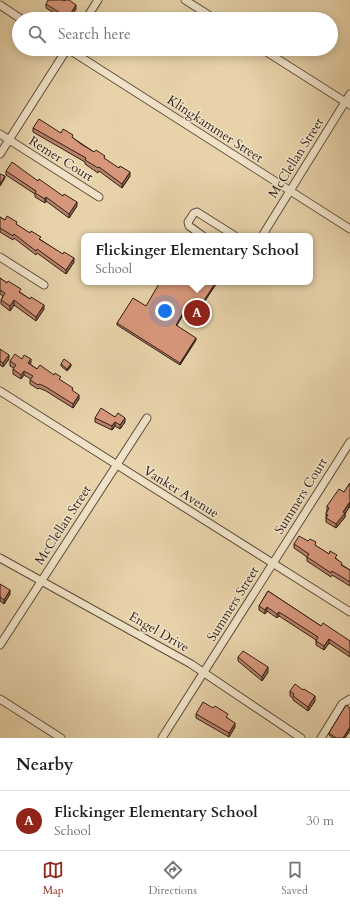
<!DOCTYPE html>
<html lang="en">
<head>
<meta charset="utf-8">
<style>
	body { margin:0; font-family:Cardo,serif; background:#f2f2f2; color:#202124 }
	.you { position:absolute; left:165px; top:311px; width:14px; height:14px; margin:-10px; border:3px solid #fff; border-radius:50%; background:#1a73e8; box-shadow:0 0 0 6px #1a73e833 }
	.badge { display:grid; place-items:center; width:26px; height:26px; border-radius:50%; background:#8f2418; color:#fff; font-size:13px; font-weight:700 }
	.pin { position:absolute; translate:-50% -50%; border:2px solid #fff; box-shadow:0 1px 4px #0006 }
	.popup { position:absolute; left:81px; top:233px; width:232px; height:52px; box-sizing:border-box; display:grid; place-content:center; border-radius:8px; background:#fff; filter:drop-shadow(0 1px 3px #0005); font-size:13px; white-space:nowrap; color:#757577 }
	.popup b { font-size:15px; color:#202124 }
	.popup::after { content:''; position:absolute; left:50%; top:100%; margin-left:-8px; border:8px solid transparent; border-top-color:#fff }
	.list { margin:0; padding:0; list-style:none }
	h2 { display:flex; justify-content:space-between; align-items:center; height:52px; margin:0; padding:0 16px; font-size:17px }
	h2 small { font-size:13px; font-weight:400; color:#757577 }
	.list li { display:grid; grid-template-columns:26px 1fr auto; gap:12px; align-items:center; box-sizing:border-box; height:60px; padding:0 16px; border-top:1px solid #e0e0e0 }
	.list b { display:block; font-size:15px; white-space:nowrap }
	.list p { margin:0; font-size:13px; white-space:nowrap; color:#757577 }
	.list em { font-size:13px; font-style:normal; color:#757577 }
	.icon { flex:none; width:22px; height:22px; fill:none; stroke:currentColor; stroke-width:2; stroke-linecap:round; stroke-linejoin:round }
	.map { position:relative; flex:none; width:350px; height:738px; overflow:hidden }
	.search { position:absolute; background:#fff; box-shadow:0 2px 10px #0003; left:12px; right:12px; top:12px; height:44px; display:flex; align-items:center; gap:10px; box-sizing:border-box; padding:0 14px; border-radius:22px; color:#757577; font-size:15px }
	.sheet { height:112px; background:#fff }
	nav { display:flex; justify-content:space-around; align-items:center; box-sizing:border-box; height:56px; border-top:1px solid #e0e0e0; background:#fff; font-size:11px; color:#757577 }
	nav a { display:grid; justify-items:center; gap:2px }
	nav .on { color:#8f2418 }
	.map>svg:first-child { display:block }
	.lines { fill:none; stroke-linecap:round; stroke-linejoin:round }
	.minor-casing { stroke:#5e4c3c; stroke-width:9 }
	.minor { stroke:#efe2c7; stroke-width:7 }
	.wall { fill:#b88169; stroke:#301f17 }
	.shaded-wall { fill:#966955; stroke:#301f17 }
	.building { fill:#d6967a; stroke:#301f17 }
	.labels { text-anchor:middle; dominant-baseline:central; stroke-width:3; stroke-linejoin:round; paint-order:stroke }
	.street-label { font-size:13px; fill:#301f17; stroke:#efe2c7 }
</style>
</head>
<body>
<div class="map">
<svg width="350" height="738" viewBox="0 0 350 738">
	<rect width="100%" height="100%" fill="#e7d2a9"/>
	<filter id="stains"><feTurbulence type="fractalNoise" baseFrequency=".005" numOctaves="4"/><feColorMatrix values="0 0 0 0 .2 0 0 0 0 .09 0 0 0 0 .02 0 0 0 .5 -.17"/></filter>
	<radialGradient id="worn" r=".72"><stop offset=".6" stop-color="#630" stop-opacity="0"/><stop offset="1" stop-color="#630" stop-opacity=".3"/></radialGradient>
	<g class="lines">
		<defs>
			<g id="minor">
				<path d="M 185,0 L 215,19"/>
				<path d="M 0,5 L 21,19"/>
				<path d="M 86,19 L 98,0"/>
				<path d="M 68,49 L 350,229"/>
				<path d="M 262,49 L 350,105"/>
				<path d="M 0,134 L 99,197"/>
				<path d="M 0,154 L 67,49"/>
				<path d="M 203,236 L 189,226 L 188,222 L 194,213 L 197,212 L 235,236"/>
				<path d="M 262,236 L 350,94"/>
				<path d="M 0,257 L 44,285"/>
				<path d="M 0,391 L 350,612"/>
				<path d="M 0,558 L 191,664 L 301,738"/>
				<path d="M 0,645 L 147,418"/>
				<path d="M 0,699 L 61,738"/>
				<path d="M 162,738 L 350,442"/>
				<path d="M 321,738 L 342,704 L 350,699"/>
				<path d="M 349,738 L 350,737"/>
			</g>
		</defs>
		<use href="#minor" class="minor-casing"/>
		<use href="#minor" class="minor"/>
	</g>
	<g class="wall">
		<path d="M 46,4 L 76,9 L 70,19 L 59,19 L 59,16 L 46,8 Z"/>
		<path d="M 33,128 L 61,133 L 73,138 L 130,176 L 122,188 L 99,171 L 98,173 L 85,164 L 85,162 L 33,132 Z"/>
		<path d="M 6,171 L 38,181 L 77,206 L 69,218 L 46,201 L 45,203 L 35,197 L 35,194 L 6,175 Z"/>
		<path d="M 0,217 L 5,220 L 17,225 L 41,240 L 74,262 L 66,274 L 37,253 L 36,255 L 14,238 L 13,240 L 0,232 Z"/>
		<path d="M 0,278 L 44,309 L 36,321 L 14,305 L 10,311 L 1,304 L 1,300 L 3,296 L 0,294 Z"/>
		<path d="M 216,284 L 195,316 L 186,310 L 176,325 L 196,340 L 180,365 L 117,325 L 117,323 L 146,306 Z"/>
		<path d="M 0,349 L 9,359 L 3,367 L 0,365 Z"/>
		<path d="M 22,359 L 31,363 L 30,364 L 37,369 L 61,381 L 73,391 L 79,399 L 73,408 L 46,391 L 39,388 L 38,389 L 30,384 L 30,380 L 31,379 L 24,375 L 21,379 L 13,374 L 13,369 L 14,368 L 10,366 L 10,361 Z"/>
		<path d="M 61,364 L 71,366 L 67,371 L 61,366 Z"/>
		<path d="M 115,417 L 125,422 L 120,429 L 115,426 L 112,430 L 95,422 L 95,418 Z"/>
		<path d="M 350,483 L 350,508 L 349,507 L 345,514 L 345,517 L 336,528 L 326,522 L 326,514 L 327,510 L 327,506 L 344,492 Z"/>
		<path d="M 294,544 L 316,546 L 337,559 L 342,565 L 350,570 L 350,586 L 332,575 L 331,577 L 307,561 L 307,557 L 294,548 Z"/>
		<path d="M 0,584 L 10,594 L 4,604 L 0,601 Z"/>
		<path d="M 268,591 L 321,626 L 350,641 L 350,657 L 329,643 L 324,650 L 316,645 L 316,640 L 279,616 L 277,618 L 267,611 L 265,614 L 259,610 L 259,606 Z"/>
		<path d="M 238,657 L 268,672 L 262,681 L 238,661 Z"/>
		<path d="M 290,691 L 315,701 L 308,711 L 293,700 L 293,698 L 290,696 Z"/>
		<path d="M 196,714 L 228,718 L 235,727 L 229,737 L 196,718 Z"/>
		<path d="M 350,729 L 345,738 L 333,738 L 329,735 L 329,733 Z"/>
	</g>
	<g class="shaded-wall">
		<path d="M 76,5 L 76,9 L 70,19 L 67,19 Z"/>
		<path d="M 130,172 L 130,176 L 122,188 L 122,184 Z"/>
		<path d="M 5,176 L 5,178 L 0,186 L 0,184 Z"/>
		<path d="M 46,197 L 46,201 L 45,203 L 45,199 Z"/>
		<path d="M 77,202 L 77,206 L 69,218 L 69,214 Z"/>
		<path d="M 74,258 L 74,262 L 66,274 L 66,270 Z"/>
		<path d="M 216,282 L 216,284 L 195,316 L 195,314 Z"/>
		<path d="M 14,300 L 14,305 L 10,311 L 10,306 Z"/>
		<path d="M 44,305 L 44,309 L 36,321 L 36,317 Z"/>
		<path d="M 186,308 L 186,310 L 176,327 L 176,325 Z"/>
		<path d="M 196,338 L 196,340 L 180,365 L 180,363 Z"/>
		<path d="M 9,355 L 9,359 L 3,367 L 3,363 Z"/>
		<path d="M 31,359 L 31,363 L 28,367 L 28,363 Z"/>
		<path d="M 71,364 L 71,366 L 67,371 L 67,369 Z"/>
		<path d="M 24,371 L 24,375 L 21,379 L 21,375 Z"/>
		<path d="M 79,395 L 79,399 L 73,408 L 73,404 Z"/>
		<path d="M 125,418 L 125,422 L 120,429 L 120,425 Z"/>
		<path d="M 115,422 L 115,426 L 112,430 L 112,426 Z"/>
		<path d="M 349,503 L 349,507 L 345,514 L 345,517 L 336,528 L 336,524 Z"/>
		<path d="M 10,590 L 10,594 L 4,604 L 4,600 Z"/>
		<path d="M 267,607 L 267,611 L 265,614 L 265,610 Z"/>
		<path d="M 279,612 L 279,616 L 277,618 L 277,614 Z"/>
		<path d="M 329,639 L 329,643 L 324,650 L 324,646 Z"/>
		<path d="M 268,667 L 268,672 L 262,681 L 262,677 Z"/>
		<path d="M 315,696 L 315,701 L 308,711 L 308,707 Z"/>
		<path d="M 235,723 L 235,727 L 229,737 L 229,733 Z"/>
		<path d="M 350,727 L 350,729 L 345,738 L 343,738 Z"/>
	</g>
	<g class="building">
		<path d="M 48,0 L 62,0 L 64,1 L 65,0 L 69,0 L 76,5 L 67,19 L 64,19 L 59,15 L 60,13 L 46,4 Z"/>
		<path d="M 39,119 L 61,133 L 63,129 L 73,135 L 72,137 L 81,144 L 94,152 L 96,150 L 105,156 L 104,158 L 119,168 L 120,166 L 130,172 L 122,184 L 99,167 L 98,168 L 85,160 L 86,158 L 33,128 Z"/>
		<path d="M 12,162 L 38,181 L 39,179 L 63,196 L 64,194 L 77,202 L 69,214 L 46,197 L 45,199 L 35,193 L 36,191 L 6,171 Z"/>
		<path d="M 0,174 L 5,176 L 0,184 Z"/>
		<path d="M 7,216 L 17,222 L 16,224 L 30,233 L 31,231 L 41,237 L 39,239 L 63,254 L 64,252 L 74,258 L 66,270 L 37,249 L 36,251 L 14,234 L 13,236 L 0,228 L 0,217 L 5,220 Z"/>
		<path d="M 0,278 L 7,283 L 8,281 L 21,289 L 19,292 L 30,299 L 31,297 L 44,305 L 36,317 L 14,300 L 10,306 L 1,300 L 5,293 L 0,290 Z"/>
		<path d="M 160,282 L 216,282 L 195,314 L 186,308 L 176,325 L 196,338 L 180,363 L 117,323 L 133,298 L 146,306 Z"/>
		<path d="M 0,349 L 9,355 L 3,363 L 0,361 Z"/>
		<path d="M 15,354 L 22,359 L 24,355 L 31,359 L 28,363 L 37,369 L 40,365 L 54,375 L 55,373 L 61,377 L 59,379 L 73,388 L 72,390 L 79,395 L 73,404 L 46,387 L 39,384 L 38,385 L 30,380 L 33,376 L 24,371 L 21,375 L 13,369 L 16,365 L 10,361 Z"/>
		<path d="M 64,359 L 71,364 L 67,369 L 61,364 Z"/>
		<path d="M 101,408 L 115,417 L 118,413 L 125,418 L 120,425 L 115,422 L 112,426 L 95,418 Z"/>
		<path d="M 350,483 L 350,503 L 349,503 L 343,512 L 345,513 L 336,524 L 326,518 L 328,515 L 326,514 L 329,508 L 327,506 L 339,489 L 344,492 Z"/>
		<path d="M 299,536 L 308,541 L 310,539 L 316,542 L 315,545 L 329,554 L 330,551 L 337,555 L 335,558 L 342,563 L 341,565 L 350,570 L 350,582 L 332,571 L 331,573 L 307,557 L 309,554 L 294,544 Z"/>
		<path d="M 0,584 L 10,590 L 4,600 L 0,597 Z"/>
		<path d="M 268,591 L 321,626 L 323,623 L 350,641 L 350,653 L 329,639 L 324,646 L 316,641 L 318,637 L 279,612 L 277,614 L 267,607 L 265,610 L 259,606 Z"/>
		<path d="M 243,651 L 268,667 L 262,677 L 238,657 Z"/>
		<path d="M 295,684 L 303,690 L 304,689 L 315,696 L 308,707 L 293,696 L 294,694 L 290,691 Z"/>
		<path d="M 203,702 L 213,708 L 215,706 L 228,714 L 226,717 L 235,723 L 229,733 L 196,714 Z"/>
		<path d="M 346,705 L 350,708 L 350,727 L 343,738 L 336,738 L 329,733 Z"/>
	</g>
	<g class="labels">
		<g class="street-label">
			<text transform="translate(215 129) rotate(33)">Klingkammer Street</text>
			<text transform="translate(296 158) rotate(-58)">McClellan Street</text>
			<text transform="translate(61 159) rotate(32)">Remer Court</text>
			<text transform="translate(181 492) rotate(32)">Vanker Avenue</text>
			<text transform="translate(301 496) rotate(-58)">Summers Court</text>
			<text transform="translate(63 525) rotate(-57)">McClellan Street</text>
			<text transform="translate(233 604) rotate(-58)">Summers Street</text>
			<text transform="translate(159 632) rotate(30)">Engel Drive</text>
		</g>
	</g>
	<rect width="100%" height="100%" filter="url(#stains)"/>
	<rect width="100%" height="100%" fill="url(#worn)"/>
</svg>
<div class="you"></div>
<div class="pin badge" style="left:197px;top:313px">A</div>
<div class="popup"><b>Flickinger Elementary School</b>School</div>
<div class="search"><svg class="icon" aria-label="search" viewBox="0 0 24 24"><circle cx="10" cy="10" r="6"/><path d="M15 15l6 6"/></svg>Search here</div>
</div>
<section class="sheet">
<h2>Nearby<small></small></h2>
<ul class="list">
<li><span class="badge">A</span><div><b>Flickinger Elementary School</b><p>School</p></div><em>30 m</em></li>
</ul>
</section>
<nav>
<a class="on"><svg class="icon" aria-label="map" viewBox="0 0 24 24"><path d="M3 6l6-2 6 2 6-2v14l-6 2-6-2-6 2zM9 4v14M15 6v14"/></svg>Map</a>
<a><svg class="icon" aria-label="directions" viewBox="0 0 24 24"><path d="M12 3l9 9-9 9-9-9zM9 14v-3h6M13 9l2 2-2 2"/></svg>Directions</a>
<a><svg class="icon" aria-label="saved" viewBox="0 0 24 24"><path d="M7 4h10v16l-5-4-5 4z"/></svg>Saved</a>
</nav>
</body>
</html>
